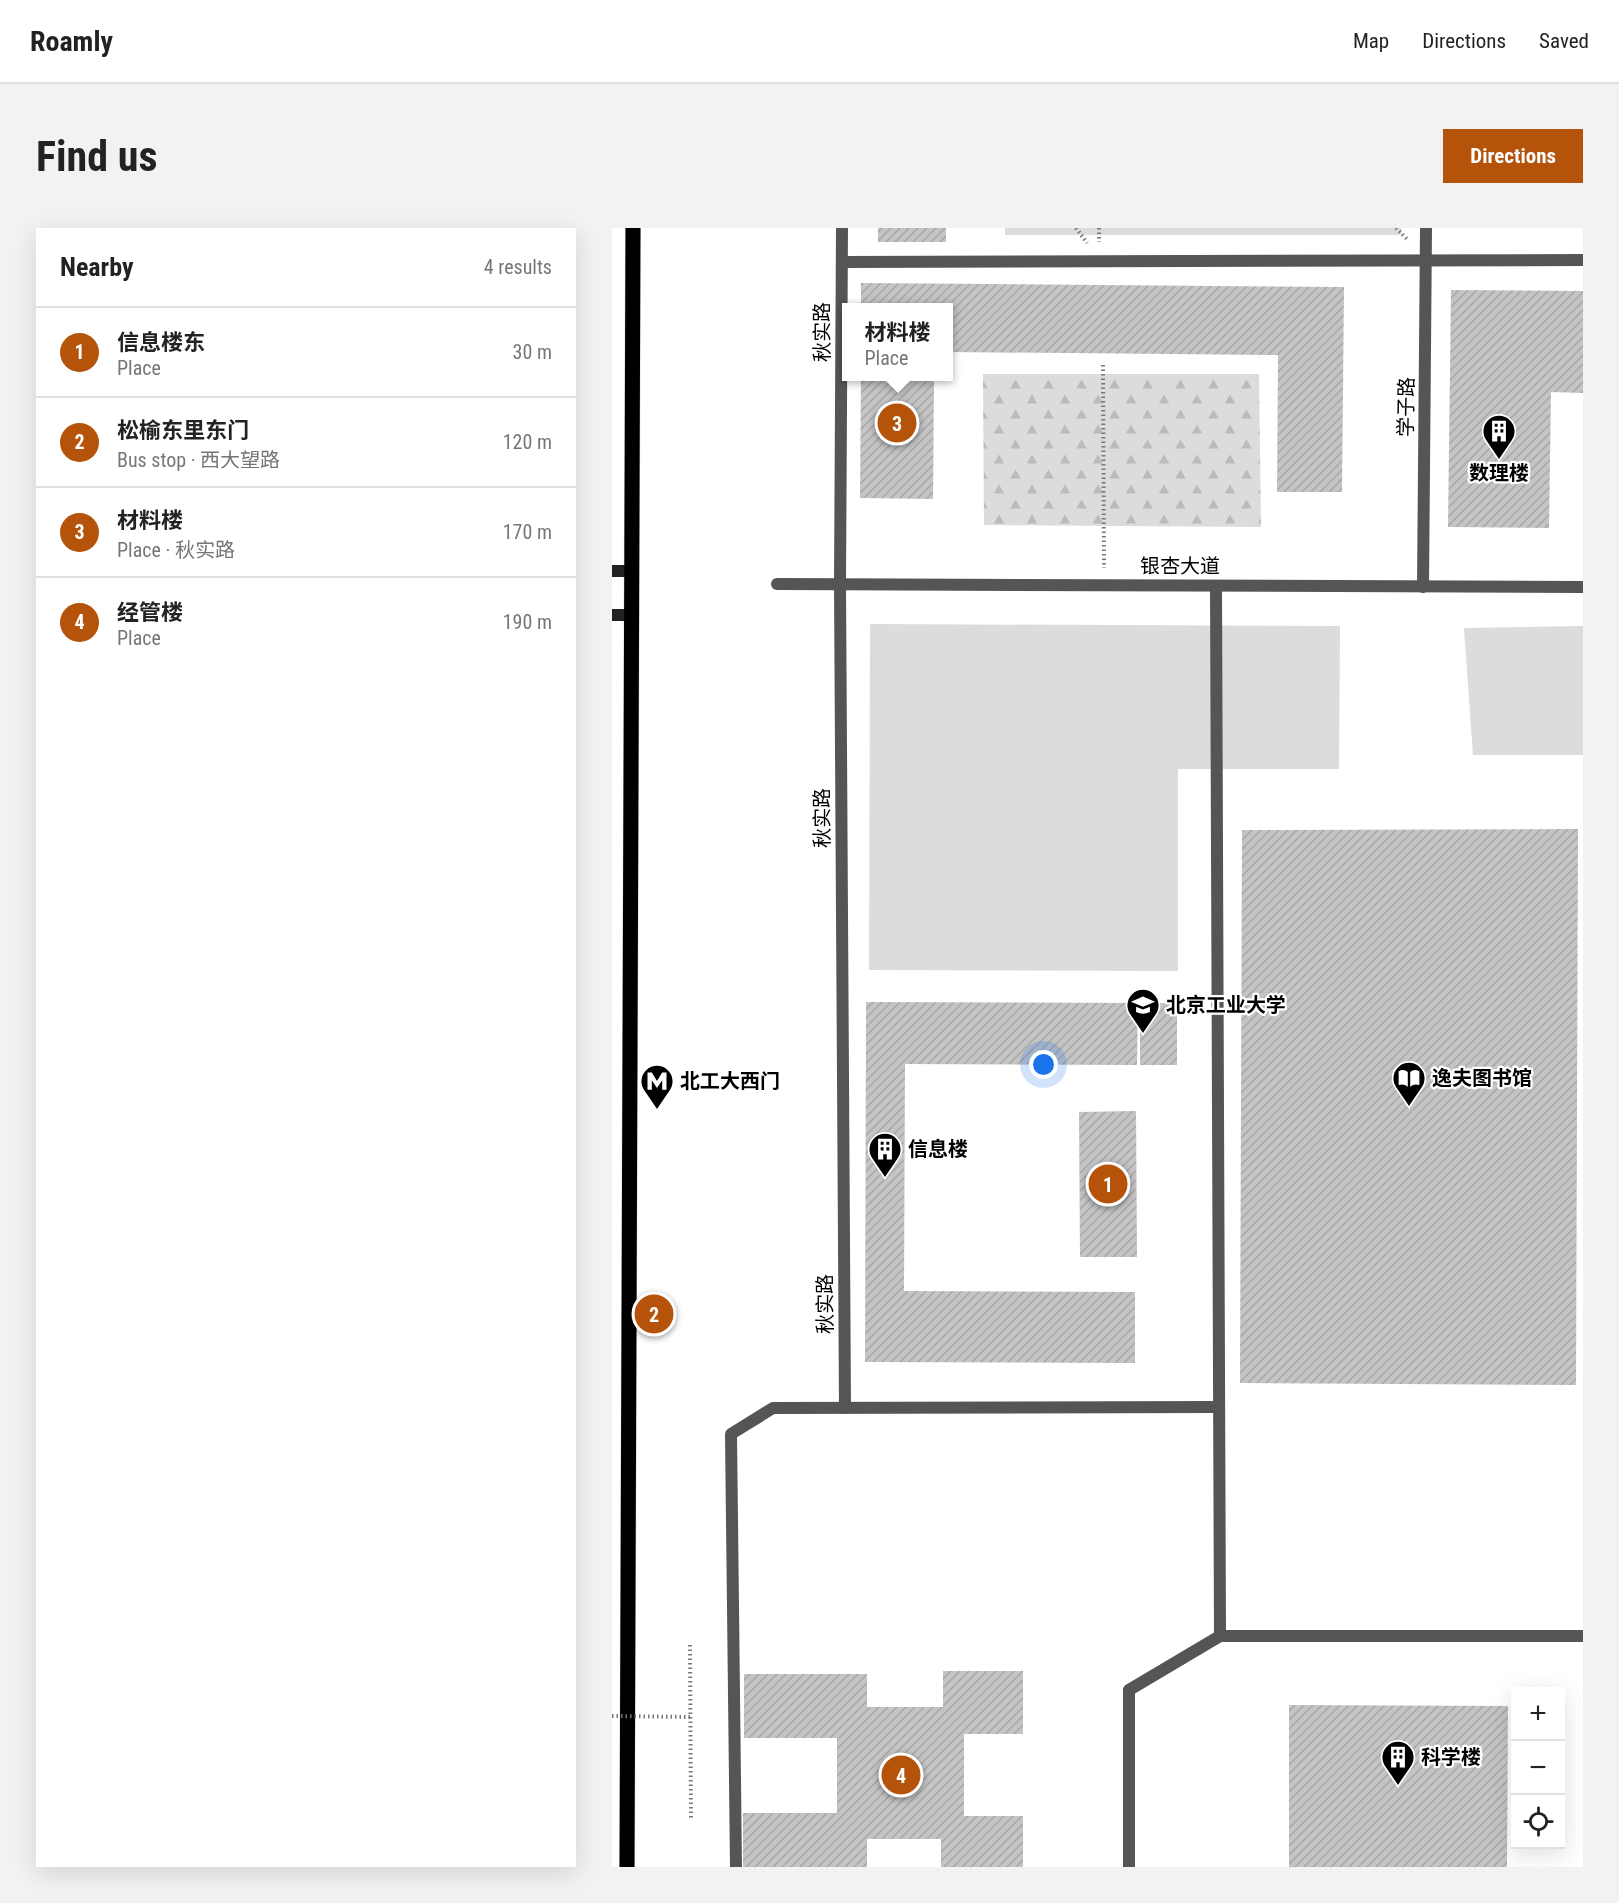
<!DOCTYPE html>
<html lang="en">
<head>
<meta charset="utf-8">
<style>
	body { margin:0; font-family:"Roboto Condensed","Noto Sans SC",sans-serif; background:#f2f2f2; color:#222 }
	.controls { position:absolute; right:18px; bottom:18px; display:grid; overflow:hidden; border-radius:0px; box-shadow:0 6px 24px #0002 }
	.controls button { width:54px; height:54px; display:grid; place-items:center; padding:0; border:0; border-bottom:2px solid #e0e0e0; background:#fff; color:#222; font:30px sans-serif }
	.you { position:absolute; left:432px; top:837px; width:21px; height:21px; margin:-15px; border:4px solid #fff; border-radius:50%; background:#1a73e8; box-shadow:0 0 0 9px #1a73e833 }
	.badge { display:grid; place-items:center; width:39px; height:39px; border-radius:50%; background:#b45309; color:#fff; font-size:20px; font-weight:700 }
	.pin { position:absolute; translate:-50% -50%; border:3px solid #fff; box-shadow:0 2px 6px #0006 }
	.popup { position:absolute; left:230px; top:75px; width:111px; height:78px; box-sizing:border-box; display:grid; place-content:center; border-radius:0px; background:#fff; filter:drop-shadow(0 2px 4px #0005); font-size:20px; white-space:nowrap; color:#767676 }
	.popup b { font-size:22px; color:#222 }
	.popup::after { content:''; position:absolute; left:50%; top:100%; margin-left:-12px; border:12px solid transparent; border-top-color:#fff }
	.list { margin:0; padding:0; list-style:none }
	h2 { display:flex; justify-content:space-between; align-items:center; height:78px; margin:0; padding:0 24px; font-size:26px }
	h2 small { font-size:20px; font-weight:400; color:#767676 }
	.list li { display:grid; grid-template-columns:39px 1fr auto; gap:18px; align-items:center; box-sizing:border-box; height:90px; padding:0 24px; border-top:2px solid #e0e0e0 }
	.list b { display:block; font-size:22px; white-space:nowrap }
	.list p { margin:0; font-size:20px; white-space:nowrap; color:#767676 }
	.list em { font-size:20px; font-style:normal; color:#767676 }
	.icon { flex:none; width:33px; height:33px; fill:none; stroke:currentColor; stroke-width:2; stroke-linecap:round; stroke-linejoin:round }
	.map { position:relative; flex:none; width:971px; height:1639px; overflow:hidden; border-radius:0px }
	header { display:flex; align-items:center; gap:36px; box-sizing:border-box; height:84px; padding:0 30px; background:#fff; border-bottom:2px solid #e0e0e0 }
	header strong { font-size:28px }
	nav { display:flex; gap:33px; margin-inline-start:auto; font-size:21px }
	.intro { display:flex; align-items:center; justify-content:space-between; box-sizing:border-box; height:144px; padding:0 36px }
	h1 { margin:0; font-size:42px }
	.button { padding:15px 27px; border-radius:0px; background:#b45309; color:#fff; font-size:21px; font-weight:700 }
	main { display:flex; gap:36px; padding:0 36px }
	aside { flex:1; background:#fff; border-radius:0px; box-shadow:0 6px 24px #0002 }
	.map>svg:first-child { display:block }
	.green { fill:#dcdcdc }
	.forest { fill:url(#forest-firs) }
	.building { fill:url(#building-hatch) }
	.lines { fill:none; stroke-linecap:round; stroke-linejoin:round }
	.primary-casing { stroke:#dbdbdb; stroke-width:16 }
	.path { stroke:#777; stroke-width:4; stroke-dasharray:1.5 3; stroke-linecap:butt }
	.street { stroke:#555; stroke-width:12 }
	.secondary { stroke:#222; stroke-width:12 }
	.primary { stroke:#000; stroke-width:15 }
	.path-bridge { stroke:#777; stroke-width:4; stroke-dasharray:1.5 3; stroke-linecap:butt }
	.labels { text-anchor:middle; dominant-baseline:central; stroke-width:4.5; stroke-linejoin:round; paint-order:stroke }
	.street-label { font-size:20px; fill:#000; stroke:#fff }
	.poi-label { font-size:20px; font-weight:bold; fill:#000; stroke:#fff; text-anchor:start }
</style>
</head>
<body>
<header>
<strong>Roamly</strong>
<nav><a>Map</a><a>Directions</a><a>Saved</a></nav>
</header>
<div class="intro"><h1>Find us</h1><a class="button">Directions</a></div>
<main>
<aside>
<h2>Nearby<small>4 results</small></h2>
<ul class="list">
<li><span class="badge">1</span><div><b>信息楼东</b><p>Place</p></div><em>30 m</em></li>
<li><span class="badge">2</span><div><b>松榆东里东门</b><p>Bus stop · 西大望路</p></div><em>120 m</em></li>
<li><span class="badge">3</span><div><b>材料楼</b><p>Place · 秋实路</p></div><em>170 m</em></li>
<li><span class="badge">4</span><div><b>经管楼</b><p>Place</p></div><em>190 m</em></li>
</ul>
</aside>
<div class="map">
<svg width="971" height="1639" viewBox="0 0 971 1639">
	<defs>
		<pattern id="forest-firs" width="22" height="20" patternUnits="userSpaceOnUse" patternTransform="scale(1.5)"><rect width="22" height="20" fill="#dcdcdc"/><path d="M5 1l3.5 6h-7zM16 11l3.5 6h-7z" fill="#bbb"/></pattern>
		<pattern id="building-hatch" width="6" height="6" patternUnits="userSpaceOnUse" patternTransform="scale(1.5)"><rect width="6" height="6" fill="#c4c4c4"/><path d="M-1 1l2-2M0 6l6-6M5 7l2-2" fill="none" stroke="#a7a7a7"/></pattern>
	</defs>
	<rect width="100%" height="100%" fill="#fff"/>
	<g class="green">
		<path d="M 393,0 L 789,0 L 790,7 L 393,7 Z"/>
		<path d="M 258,396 L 728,398 L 727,541 L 566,541 L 566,743 L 257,742 Z"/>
		<path d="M 971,398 L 971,527 L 861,527 L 852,400 Z"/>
	</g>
	<path class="forest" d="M 371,146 L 647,146 L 649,299 L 372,297 Z"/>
	<g class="building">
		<rect x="266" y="0" width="68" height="14"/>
		<path d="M 249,55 L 732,59 L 730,264 L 665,264 L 666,127 L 336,124 L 336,80 L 249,80 Z"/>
		<path d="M 839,62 L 971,63 L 971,165 L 939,164 L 937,300 L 836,299 Z"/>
		<path d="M 249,148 L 322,148 L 321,271 L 248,270 Z"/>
		<path d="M 966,601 L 964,1157 L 628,1155 L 630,602 Z"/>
		<path d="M 254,774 L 526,775 L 525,837 L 293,836 L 292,1063 L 523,1064 L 523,1135 L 253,1134 Z"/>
		<rect x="528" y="775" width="37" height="62"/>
		<path d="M 524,883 L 525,1029 L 468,1029 L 467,884 Z"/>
		<path d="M 331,1443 L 411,1443 L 411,1506 L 352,1506 L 352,1588 L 411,1588 L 411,1639 L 329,1639 L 329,1611 L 255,1611 L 255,1639 L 131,1639 L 131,1585 L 225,1585 L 225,1510 L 132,1510 L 132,1446 L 255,1446 L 255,1479 L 331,1479 Z"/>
		<path d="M 677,1477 L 896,1478 L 895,1639 L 677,1639 Z"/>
	</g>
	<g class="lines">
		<defs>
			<path id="primary" d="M 15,1639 L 21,0"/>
		</defs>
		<use href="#primary" class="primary-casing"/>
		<g class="path">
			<path d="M 464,0 L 475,15"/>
			<path d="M 487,0 L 487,14"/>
			<path d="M 784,0 L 796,12"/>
			<path d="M 491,137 L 492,340"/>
			<path d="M 78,1417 L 79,1590"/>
		</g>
		<g class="street">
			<path d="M 230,0 L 228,356 L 233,1180"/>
			<path d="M 230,34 L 971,32"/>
			<path d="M 165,356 L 971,359"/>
			<path d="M 604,358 L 608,1408"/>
			<path d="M 811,359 L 814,0"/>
			<path d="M 124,1639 L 119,1206 L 161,1180 L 607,1179"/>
			<path d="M 517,1639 L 517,1462 L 608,1408 L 971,1408"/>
		</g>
		<g class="secondary">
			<path d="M 0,343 L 19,343"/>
			<path d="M 0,387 L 19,387"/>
		</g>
		<use href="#primary" class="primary"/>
		<path class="path-bridge" d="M 0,1488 L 78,1489"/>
	</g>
	<defs>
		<symbol id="building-pin" viewBox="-11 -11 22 30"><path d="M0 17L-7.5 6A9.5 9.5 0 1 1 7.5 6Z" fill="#000" stroke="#fff"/><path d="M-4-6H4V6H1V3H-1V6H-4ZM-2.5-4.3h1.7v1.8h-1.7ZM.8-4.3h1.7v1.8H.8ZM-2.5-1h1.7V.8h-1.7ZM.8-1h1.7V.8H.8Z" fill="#fff"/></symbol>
		<symbol id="university-pin" viewBox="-11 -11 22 30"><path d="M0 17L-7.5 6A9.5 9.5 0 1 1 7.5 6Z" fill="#000" stroke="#fff"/><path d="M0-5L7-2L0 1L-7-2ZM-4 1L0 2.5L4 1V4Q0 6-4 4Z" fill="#fff"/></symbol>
		<symbol id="library-pin" viewBox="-11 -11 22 30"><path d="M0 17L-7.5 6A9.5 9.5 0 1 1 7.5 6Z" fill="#000" stroke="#fff"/><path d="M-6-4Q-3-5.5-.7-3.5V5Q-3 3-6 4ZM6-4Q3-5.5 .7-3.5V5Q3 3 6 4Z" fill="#fff"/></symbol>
		<symbol id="metro-pin" viewBox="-11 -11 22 30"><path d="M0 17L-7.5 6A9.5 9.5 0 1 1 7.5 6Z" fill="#000" stroke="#fff"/><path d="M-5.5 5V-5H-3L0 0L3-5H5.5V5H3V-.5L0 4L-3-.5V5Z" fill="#fff"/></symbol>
	</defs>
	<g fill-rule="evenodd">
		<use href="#building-pin" x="868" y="184" width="38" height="52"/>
		<use href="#university-pin" x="512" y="758" width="38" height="52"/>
		<use href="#library-pin" x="778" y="831" width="38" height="52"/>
		<use href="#metro-pin" x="26" y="834" width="38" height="52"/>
		<use href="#building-pin" x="254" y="902" width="38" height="52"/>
		<use href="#building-pin" x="767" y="1510" width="38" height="52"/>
	</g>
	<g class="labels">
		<g class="street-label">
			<text transform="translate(210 104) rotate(-90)">秋实路</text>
			<text transform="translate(794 179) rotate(-89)">学子路</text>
			<text x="568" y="338">银杏大道</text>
			<text transform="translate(210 590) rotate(-90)">秋实路</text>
			<text transform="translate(213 1076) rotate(-90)">秋实路</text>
		</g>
		<g class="poi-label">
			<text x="887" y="245" text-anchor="middle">数理楼</text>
			<text x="554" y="777">北京工业大学</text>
			<text x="820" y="850">逸夫图书馆</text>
			<text x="68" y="853">北工大西门</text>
			<text x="296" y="921">信息楼</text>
			<text x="809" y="1529">科学楼</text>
		</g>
	</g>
</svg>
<div class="controls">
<button>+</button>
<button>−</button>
<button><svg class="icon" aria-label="locate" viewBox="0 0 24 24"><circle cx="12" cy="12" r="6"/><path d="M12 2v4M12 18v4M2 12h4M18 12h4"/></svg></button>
</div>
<div class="you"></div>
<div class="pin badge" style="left:496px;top:956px">1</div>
<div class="pin badge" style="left:42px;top:1086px">2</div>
<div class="pin badge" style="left:285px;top:195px">3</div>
<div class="popup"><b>材料楼</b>Place</div>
<div class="pin badge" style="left:289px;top:1547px">4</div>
</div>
</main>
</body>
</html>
